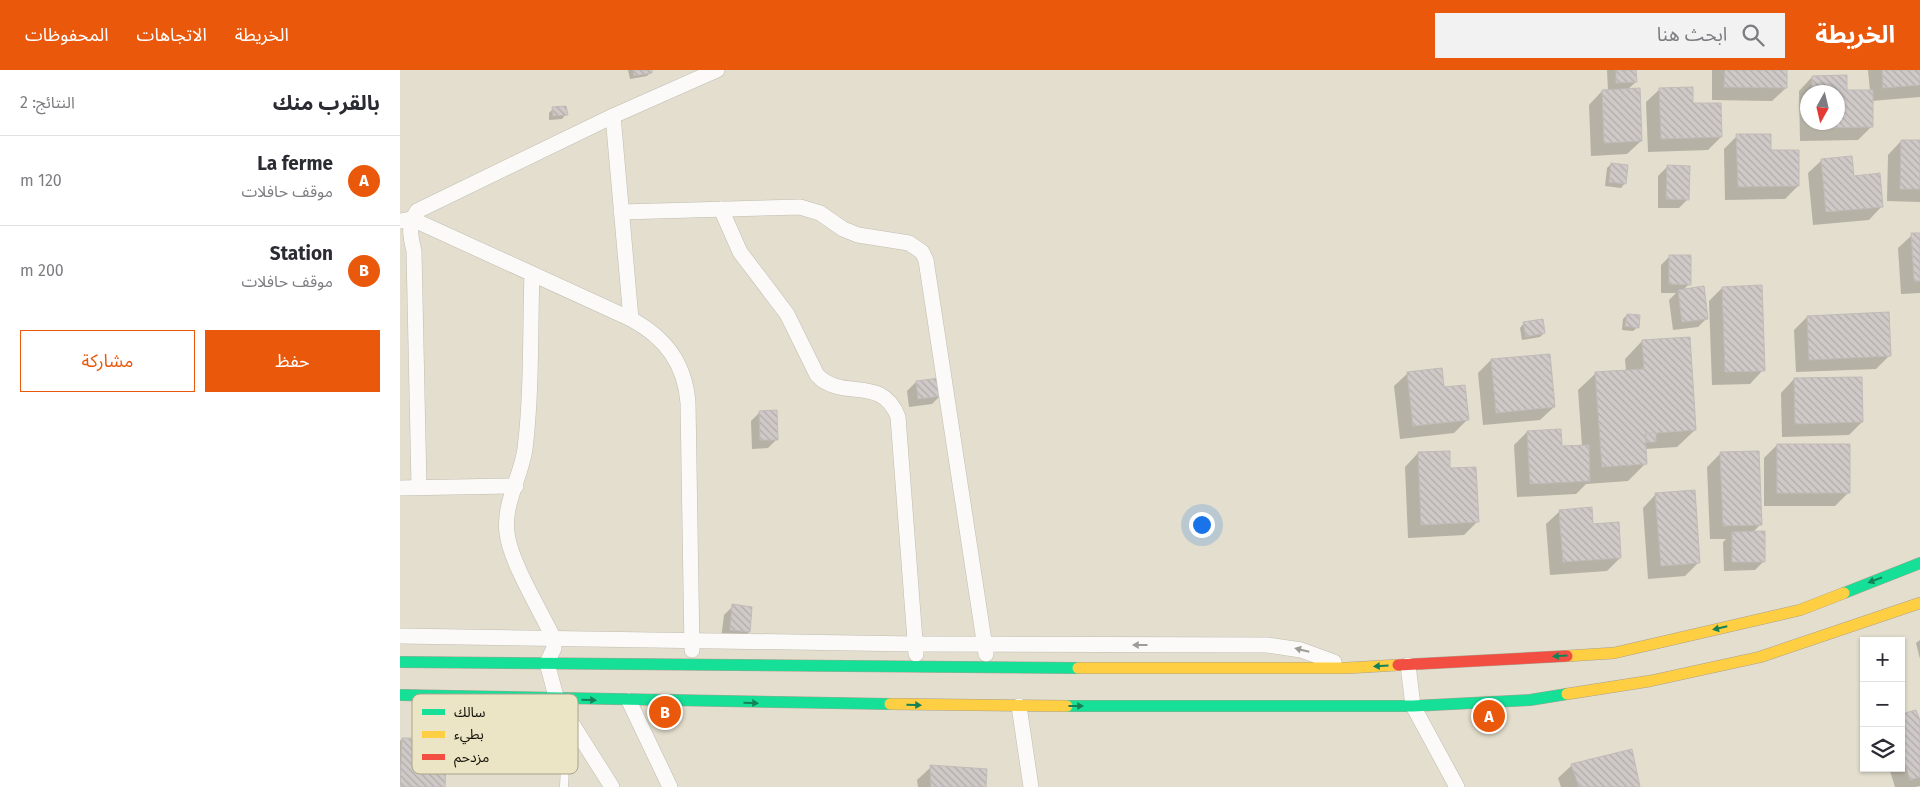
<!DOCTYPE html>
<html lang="ar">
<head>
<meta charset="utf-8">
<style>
	body { margin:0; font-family:"Fira Sans","Noto Sans Arabic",sans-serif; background:#f2f2f3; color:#2b2b33; direction:rtl }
	.controls { position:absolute; right:15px; bottom:15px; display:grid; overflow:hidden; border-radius:0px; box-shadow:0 1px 4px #0004 }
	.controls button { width:45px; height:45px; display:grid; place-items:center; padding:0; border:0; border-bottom:1px solid #e1e1e2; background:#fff; color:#2b2b33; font:25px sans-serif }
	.compass { position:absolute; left:1400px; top:15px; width:45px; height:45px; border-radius:50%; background:#fff; box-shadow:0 1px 4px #0004; rotate:188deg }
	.you { position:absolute; left:801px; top:454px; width:18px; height:18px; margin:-12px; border:4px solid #fff; border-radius:50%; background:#1a73e8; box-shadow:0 0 0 8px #1a73e833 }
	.badge { display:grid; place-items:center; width:32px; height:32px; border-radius:50%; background:#ea580c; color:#fff; font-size:16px; font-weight:700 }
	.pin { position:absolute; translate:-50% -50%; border:2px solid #fff; box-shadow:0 1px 5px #0006 }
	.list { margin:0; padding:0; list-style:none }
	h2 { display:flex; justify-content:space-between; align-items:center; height:65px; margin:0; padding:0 20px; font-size:21px }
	h2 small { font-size:16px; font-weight:400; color:#7c7c81 }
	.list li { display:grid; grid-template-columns:32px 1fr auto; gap:15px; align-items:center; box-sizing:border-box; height:90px; padding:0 20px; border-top:1px solid #e1e1e2 }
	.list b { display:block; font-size:19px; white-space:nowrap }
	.list p { margin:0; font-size:16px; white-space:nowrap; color:#7c7c81 }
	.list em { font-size:16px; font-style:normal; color:#7c7c81 }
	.actions { display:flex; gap:10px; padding:15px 20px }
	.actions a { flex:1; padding:11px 0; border:1px solid #ea580c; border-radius:0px; text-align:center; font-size:18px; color:#ea580c }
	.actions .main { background:#ea580c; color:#fff }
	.icon { flex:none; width:28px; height:28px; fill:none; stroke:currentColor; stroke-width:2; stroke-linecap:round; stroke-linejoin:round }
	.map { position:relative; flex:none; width:1520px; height:717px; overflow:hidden; direction:ltr }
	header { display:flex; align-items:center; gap:30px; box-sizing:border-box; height:70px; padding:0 25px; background:#ea580c; color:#fff }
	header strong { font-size:24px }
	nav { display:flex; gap:28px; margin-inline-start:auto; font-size:18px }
	.search { width:350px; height:45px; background:#f2f2f3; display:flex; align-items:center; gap:12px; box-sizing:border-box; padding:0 18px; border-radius:0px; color:#7c7c81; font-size:19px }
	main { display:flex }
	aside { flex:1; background:#fff }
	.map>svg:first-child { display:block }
	.shadow { fill:#0003; fill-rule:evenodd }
	.building { fill:url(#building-back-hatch); stroke:#c1bbb9 }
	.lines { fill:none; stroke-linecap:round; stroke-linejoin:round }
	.lane-casing { stroke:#c0bdb1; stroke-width:9 }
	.street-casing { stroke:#c0bdb1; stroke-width:16 }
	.fast-casing { stroke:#aba08f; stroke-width:12 }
	.slow-casing { stroke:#aba08f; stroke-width:12 }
	.jam-casing { stroke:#aba08f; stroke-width:12 }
	.lane { stroke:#fbfaf8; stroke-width:8 }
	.street { stroke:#fbfaf8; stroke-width:15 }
	.fast { stroke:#16e098; stroke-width:11 }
	.slow { stroke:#ffcf43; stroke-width:11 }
	.jam { stroke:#f24e42; stroke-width:11 }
	.oneway { fill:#148256 }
	.oneway2 { fill:#9e9c97 }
	.key { fill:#ebe4c5; stroke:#aaa48c; stroke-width:1 }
	.key-label { font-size:14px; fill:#121006 }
</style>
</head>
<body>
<header>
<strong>الخريطة</strong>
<div class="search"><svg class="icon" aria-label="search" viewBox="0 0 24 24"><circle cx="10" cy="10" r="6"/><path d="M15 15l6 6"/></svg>ابحث هنا</div>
<nav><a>الخريطة</a><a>الاتجاهات</a><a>المحفوظات</a></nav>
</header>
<main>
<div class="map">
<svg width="1520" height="717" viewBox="0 0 1520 717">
	<defs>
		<pattern id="building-back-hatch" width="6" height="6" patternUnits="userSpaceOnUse" patternTransform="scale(1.25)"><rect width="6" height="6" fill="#cfc9c7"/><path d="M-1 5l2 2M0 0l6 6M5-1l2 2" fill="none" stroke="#b1aca9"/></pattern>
	</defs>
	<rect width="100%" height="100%" fill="#e3decd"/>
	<g class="shadow">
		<path d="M 228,0 L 251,0 L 251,2 L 247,6 L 230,9 Z"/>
		<path d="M 1203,0 L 1235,0 L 1236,12 L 1227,20 L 1241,71 L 1227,84 L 1191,86 L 1189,35 L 1202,21 L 1208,21 L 1207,0 Z"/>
		<path d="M 1312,0 L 1386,0 L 1386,18 L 1372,31 L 1312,30 Z"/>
		<path d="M 1468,0 L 1520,0 L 1520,27 L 1471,31 L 1472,56 L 1458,70 L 1400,71 L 1399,21 L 1412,7 L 1446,22 L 1470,21 ZM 1408,22 L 1438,22 L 1438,52 L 1408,52 Z"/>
		<path d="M 1260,19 L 1292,35 L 1321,67 L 1308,80 L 1248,82 L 1246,32 Z"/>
		<path d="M 153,39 L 166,44 L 162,49 L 149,50 L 149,43 Z"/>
		<path d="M 1337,66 L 1398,116 L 1385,129 L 1325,130 L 1324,79 Z"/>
		<path d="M 1501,71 L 1520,71 L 1520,132 L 1487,131 L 1488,85 Z"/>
		<path d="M 1422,90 L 1453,107 L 1482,136 L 1469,150 L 1413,155 L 1408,103 Z"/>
		<path d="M 1211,94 L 1225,113 L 1221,118 L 1205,116 L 1207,98 Z"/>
		<path d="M 1267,97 L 1288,129 L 1279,138 L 1258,138 L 1258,106 Z"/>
		<path d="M 1520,164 L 1520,223 L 1501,224 L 1498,178 L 1512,165 Z"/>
		<path d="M 1270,186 L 1289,214 L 1283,220 L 1307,248 L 1298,257 L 1273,260 L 1269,230 L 1276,223 L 1261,223 L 1261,195 Z"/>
		<path d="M 1322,218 L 1363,300 L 1350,314 L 1312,315 L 1309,231 Z"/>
		<path d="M 1227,245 L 1238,257 L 1233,261 L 1222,260 L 1223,249 Z"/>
		<path d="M 1407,247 L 1490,285 L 1476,299 L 1396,302 L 1394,260 Z"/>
		<path d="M 1124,253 L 1144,263 L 1140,267 L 1122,270 L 1120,258 Z"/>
		<path d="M 1242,271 L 1295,360 L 1277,377 L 1245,379 L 1246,393 L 1228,411 L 1186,414 L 1176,424 L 1117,427 L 1114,375 L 1127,362 L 1160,377 L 1182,376 L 1178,320 L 1196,303 L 1226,301 L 1225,289 Z"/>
		<path d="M 1091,290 L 1154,337 L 1140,350 L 1083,355 L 1078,303 Z"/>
		<path d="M 1008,303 L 1043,319 L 1068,349 L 1054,363 L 1000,369 L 994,316 Z"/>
		<path d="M 1394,309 L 1462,352 L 1449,365 L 1382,367 L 1381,323 Z"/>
		<path d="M 516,312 L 541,325 L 532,334 L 509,337 L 507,321 Z"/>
		<path d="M 360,342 L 377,369 L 368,378 L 352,379 L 351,351 Z"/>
		<path d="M 1377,375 L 1448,423 L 1435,436 L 1364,436 L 1364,388 Z"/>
		<path d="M 1018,383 L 1078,451 L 1064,465 L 1008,468 L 1005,397 Z"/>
		<path d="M 1320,384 L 1361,454 L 1352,463 L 1364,491 L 1355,500 L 1324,501 L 1323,472 L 1326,469 L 1310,469 L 1307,397 Z"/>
		<path d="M 1256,424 L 1299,492 L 1285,506 L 1248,509 L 1243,438 Z"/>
		<path d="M 1160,441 L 1192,456 L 1220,488 L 1207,501 L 1150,505 L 1146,454 Z"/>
		<path d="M 333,536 L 349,562 L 340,570 L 321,569 L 324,545 Z"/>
		<path d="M 1520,570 L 1520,589 L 1516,573 Z"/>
		<path d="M 1501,645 L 1520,651 L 1520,716 L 1515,717 L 1495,717 L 1489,698 L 1501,698 Z"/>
		<path d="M 2,669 L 43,717 L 0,717 L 0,671 Z"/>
		<path d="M 1172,695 L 1238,717 L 1161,717 L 1158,708 Z"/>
		<path d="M 531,697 L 585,717 L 518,717 L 517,710 Z"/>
	</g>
	<g class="building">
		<path d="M 233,0 L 252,0 L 252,3 L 234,6 Z"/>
		<path d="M 1216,0 L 1236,0 L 1237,12 L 1216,13 Z"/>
		<path d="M 1325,0 L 1387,0 L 1387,18 L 1324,17 Z"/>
		<path d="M 1482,0 L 1520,0 L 1520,15 L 1483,18 Z"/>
		<path d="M 1447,5 L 1447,20 L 1473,20 L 1473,57 L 1413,58 L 1412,52 L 1438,52 L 1438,22 L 1412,22 L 1412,6 Z"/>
		<path d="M 1293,17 L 1293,33 L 1321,33 L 1322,67 L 1261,69 L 1259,18 Z"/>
		<path d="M 1240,18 L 1242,71 L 1204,73 L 1202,20 Z"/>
		<path d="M 166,36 L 168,45 L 153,46 L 152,37 Z"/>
		<path d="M 1336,64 L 1371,64 L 1371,80 L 1399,80 L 1399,116 L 1338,117 Z"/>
		<path d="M 1501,70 L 1520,70 L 1520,119 L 1500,119 Z"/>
		<path d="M 1452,86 L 1454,106 L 1480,103 L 1483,137 L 1426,142 L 1421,89 Z"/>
		<path d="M 1211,93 L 1228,95 L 1226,114 L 1209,112 Z"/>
		<path d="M 1267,95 L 1290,96 L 1289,130 L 1266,129 Z"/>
		<path d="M 1511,163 L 1520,163 L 1520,211 L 1514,211 Z"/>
		<path d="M 1269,185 L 1291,185 L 1291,215 L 1269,214 Z"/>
		<path d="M 1362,215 L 1365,301 L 1325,302 L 1322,217 Z"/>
		<path d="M 1304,216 L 1308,249 L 1282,252 L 1278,220 Z"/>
		<path d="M 1489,242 L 1491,286 L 1409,290 L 1407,246 Z"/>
		<path d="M 1227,244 L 1240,245 L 1239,258 L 1225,256 Z"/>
		<path d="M 1143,249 L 1145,263 L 1126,267 L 1123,252 Z"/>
		<path d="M 1290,267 L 1296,360 L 1245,364 L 1247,394 L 1202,397 L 1195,302 L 1244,299 L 1242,270 Z"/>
		<path d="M 1150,284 L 1155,337 L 1096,343 L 1091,289 Z"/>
		<path d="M 1042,298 L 1044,317 L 1065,315 L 1069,350 L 1013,356 L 1007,302 Z"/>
		<path d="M 1462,307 L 1463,352 L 1395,354 L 1394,308 Z"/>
		<path d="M 540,308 L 543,326 L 518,329 L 516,311 Z"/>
		<path d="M 377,340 L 378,370 L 360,370 L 359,341 Z"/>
		<path d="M 1161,359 L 1162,376 L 1189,375 L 1190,411 L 1130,414 L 1127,361 Z"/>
		<rect x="1246" y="363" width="10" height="9"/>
		<rect x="1377" y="374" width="73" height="49"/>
		<path d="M 1050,381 L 1050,398 L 1076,397 L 1079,452 L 1021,455 L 1018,382 Z"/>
		<path d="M 1359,381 L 1362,455 L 1323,456 L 1320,382 Z"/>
		<path d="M 1295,420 L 1300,493 L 1261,496 L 1255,423 Z"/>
		<path d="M 1192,437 L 1193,454 L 1219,452 L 1221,488 L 1163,492 L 1159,440 Z"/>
		<path d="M 1365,461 L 1365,492 L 1332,492 L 1332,462 Z"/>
		<path d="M 332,534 L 352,537 L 350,562 L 330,560 Z"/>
		<path d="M 1516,640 L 1520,650 L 1520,707 L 1510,710 L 1501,681 L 1504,678 L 1501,669 L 1501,644 Z"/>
		<path d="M 2,668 L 47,669 L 45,717 L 0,717 Z"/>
		<path d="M 1232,679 L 1240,717 L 1179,717 L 1171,694 Z"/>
		<path d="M 530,695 L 587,699 L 586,717 L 531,717 Z"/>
	</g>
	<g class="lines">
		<defs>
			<path id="lane" d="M 164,717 L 167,652"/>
			<g id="street">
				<path d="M 213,46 L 231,249"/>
				<path d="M 321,139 L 340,182 L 387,244 L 417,305 C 443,332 482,304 498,347 L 516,584"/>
				<path d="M 221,142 L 400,137 L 420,143 L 443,159 L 458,165 L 509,173 L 522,182 L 526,190 L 586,584"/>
				<path d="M 0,151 L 12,149 L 231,249 C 266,268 285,294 288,333 L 292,580"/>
				<path d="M 132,204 C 130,261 132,321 125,379 C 121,407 103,434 107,463 C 110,491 140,540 153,567 L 154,578 L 147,593 L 157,630 L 212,717"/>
				<path d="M 19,417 L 14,181 C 10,165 8,155 17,141 L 213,46 L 317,0"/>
				<path d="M 0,418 L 116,416"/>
				<path d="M 0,566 L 515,574 L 867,575 L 901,580 L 934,592"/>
				<path d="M 1008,595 L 1013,636 L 1057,717"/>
				<path d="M 229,631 L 270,717"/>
				<path d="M 619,636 L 631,717"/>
			</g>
			<g id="fast">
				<path d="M 1444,523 L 1520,493"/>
				<path d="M 0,592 L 678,598"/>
				<path d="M 0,625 L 490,634"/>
				<path d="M 667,636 L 1013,636 L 1130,630 L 1167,624"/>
			</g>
			<g id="slow">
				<path d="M 1167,586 L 1214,583 L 1400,540 L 1444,523"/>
				<path d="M 678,598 L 947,598 L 998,595"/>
				<path d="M 1167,624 L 1250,611 L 1360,587 L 1520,533"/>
				<path d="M 490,634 L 667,636"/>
			</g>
			<path id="jam" d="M 998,595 L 1167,586"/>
		</defs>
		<use href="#lane" class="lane-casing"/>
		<use href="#street" class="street-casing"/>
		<use href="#fast" class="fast-casing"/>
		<use href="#slow" class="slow-casing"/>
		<use href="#jam" class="jam-casing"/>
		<use href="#lane" class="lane"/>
		<use href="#street" class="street"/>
		<use href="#fast" class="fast"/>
		<use href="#slow" class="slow"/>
		<use href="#jam" class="jam"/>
	</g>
	<defs><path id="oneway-solid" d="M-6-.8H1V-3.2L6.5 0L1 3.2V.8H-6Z" transform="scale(1.25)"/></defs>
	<g class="oneway">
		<use href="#oneway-solid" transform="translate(1475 510) rotate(159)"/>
		<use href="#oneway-solid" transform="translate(1320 558) rotate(167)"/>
		<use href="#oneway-solid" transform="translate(1160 586) rotate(177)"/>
		<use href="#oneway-solid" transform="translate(981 596) rotate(177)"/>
		<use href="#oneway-solid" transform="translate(189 630) rotate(1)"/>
		<use href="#oneway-solid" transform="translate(351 633) rotate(1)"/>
		<use href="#oneway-solid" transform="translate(514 635) rotate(1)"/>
		<use href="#oneway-solid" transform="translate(676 636)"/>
	</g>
	<g class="oneway2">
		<use href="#oneway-solid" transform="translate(740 575) rotate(-180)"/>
		<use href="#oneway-solid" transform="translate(902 580) rotate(-166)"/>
	</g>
	<rect x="12" y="624" width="166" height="80" rx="8" class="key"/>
	<rect x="22" y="639" width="23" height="6" fill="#16e098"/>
	<rect x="22" y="661" width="23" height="7" fill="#ffcf43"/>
	<rect x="22" y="684" width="23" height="6" fill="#f24e42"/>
	<g class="key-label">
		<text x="54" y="647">سالك</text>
		<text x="54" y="669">بطيء</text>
		<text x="54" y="692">مزدحم</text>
	</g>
</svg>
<div class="controls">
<button>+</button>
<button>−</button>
<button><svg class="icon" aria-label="layers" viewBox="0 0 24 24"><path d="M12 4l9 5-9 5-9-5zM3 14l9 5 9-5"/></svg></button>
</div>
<svg class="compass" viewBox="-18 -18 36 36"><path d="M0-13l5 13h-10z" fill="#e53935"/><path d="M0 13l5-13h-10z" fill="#7c7c81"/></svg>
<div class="you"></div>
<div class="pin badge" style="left:1089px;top:646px">A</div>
<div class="pin badge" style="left:265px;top:642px">B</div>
</div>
<aside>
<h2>بالقرب منك<small>النتائج: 2</small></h2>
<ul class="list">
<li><span class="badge">A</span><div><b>La ferme</b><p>موقف حافلات</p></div><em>120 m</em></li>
<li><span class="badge">B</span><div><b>Station</b><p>موقف حافلات</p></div><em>200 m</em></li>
</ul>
<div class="actions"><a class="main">حفظ</a><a>مشاركة</a></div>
</aside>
</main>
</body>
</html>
